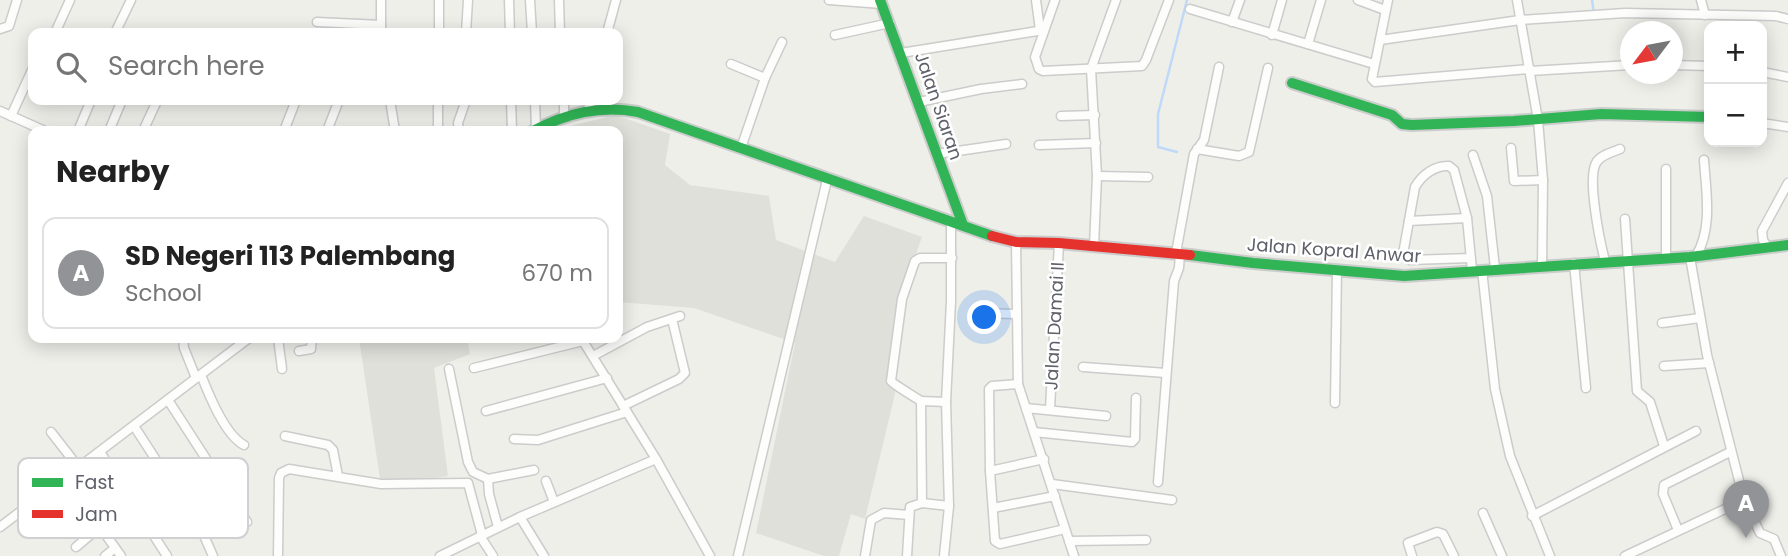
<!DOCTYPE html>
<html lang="en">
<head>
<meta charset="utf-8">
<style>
	body { margin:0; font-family:Poppins,sans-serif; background:#f6f6f6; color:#222 }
	.controls { position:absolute; right:21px; top:21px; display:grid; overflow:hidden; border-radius:14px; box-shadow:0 4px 18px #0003 }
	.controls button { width:63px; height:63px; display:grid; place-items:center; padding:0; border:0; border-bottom:2px solid #e0e0e0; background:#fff; color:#222; font:35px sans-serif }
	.compass { position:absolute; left:1620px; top:21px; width:63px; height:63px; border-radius:50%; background:#fff; box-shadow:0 4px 18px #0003; rotate:238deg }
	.you { position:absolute; left:985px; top:318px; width:24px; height:24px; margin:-18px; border:5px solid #fff; border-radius:50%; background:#1a73e8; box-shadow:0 0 0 10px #1a73e833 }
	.badge { display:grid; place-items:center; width:46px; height:46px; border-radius:50%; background:#919396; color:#fff; font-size:23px; font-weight:700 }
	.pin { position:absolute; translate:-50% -58px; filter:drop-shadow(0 2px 4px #0008) }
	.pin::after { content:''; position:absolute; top:37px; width:24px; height:21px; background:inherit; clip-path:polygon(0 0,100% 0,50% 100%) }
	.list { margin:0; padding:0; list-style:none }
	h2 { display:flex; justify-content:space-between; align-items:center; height:91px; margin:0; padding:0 28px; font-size:30px }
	h2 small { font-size:23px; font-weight:400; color:#767676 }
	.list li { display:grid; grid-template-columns:46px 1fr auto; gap:21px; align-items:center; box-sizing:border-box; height:112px; margin:0 14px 14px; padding:0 14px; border:2px solid #e0e0e0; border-radius:14px }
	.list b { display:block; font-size:26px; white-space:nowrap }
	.list p { margin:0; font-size:23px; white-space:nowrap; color:#767676 }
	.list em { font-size:23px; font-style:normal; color:#767676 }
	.icon { flex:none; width:38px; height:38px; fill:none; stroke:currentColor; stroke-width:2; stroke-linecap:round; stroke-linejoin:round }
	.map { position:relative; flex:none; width:1788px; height:556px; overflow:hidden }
	.search { position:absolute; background:#fff; box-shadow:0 4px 18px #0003; left:28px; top:28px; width:595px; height:77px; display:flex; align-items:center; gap:18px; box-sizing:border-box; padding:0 24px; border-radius:14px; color:#767676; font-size:26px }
	.panel { position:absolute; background:#fff; box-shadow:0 4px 18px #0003; left:28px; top:126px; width:595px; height:217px; border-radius:14px }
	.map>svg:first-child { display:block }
	.industrial { fill:#e0e0db }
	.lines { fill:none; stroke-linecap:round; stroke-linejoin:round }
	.stream { stroke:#bfd9f9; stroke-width:2.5 }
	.street-casing { stroke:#cbcccb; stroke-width:11 }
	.fast-casing { stroke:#cbcccc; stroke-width:14 }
	.jam-casing { stroke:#cbcccc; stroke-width:14 }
	.street { stroke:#fdfdfc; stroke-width:8 }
	.fast { stroke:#30b455; stroke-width:10 }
	.jam { stroke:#e5322d; stroke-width:10 }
	.labels { text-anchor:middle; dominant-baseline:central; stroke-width:5; stroke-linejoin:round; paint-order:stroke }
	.street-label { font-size:18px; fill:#5e6169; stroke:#fff }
	.key { fill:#fff; stroke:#cfd0d2; stroke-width:2 }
	.key-label { font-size:19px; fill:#5e6169 }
</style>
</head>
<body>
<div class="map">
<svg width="1788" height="556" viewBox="0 0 1788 556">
	<rect width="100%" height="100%" fill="#efefea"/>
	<g class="industrial">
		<path d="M 616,115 L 670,134 L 665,165 L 690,185 L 769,196 L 776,240 L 835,262 L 864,216 L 922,237 L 899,301 L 895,394 L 865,519 L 851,514 L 839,556 L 824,556 L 756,533 L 795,343 L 694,308 L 618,302 L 618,131 L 561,131 L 574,125 Z"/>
		<path d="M 359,338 L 467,338 L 470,354 L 434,368 L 448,476 L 381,486 Z"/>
	</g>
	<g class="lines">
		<g class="stream">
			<path d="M 1592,0 L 1594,14"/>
			<path d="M 1177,152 L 1158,147 L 1158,114 L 1187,0"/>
		</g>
		<defs>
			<g id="street">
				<path d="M 509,0 L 510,33"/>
				<path d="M 530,0 L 532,33"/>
				<path d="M 559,0 L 560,33"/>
				<path d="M 829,0 L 882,4"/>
				<path d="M 1036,0 L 1040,30"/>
				<path d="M 1055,0 L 1035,57 L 1039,69 L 1043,71 L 1142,66 L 1146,60 L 1169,0"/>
				<path d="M 1358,0 L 1385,10"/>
				<path d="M 1388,0 L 1372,79 L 1375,82 L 1530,69"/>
				<path d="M 1517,0 L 1538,120 L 1543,180 L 1542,265"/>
				<path d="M 1701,0 L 1705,15"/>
				<path d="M 1190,9 L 1374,64"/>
				<path d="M 317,22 L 381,25"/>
				<path d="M 1232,22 L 1240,0"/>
				<path d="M 0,29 L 9,26 L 17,0"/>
				<path d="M 55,33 L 70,0"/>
				<path d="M 115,33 L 131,0"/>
				<path d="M 381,33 L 381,0"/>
				<path d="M 439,33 L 439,0"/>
				<path d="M 466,33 L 468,0"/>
				<path d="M 607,33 L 616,0"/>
				<path d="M 835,35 L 890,23"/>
				<path d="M 1272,35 L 1282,0"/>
				<path d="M 1380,40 L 1520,20 L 1625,13 L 1776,16 L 1788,19"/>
				<path d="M 1308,44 L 1321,0"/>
				<path d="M 901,53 L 1044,30"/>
				<path d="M 731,64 L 765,78"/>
				<path d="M 1672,65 L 1709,66"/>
				<path d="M 1530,71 L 1630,65"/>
				<path d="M 1762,72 L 1788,77"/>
				<path d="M 390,100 L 395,131"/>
				<path d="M 438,100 L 438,131"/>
				<path d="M 511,100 L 512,131"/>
				<path d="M 535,100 L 536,129"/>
				<path d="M 564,100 L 564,118"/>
				<path d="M 919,102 L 981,89 L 1022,84"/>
				<path d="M 588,110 L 591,100"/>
				<path d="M 0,111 L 45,131"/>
				<path d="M 11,116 L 33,68"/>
				<path d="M 1061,116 L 1095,115"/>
				<path d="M 1762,123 L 1788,127"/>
				<path d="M 78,131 L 91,100"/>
				<path d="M 109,131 L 122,100"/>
				<path d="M 143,131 L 156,103"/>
				<path d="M 284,131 L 296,100"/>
				<path d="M 327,131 L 339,100"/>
				<path d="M 459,131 L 458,123 L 466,100"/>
				<path d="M 1039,145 L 1096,143"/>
				<path d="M 741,148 L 765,78 L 782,42"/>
				<path d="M 1511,148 L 1514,181 L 1543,180"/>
				<path d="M 1197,149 L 1239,156 L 1249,152 L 1268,68"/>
				<path d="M 937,154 L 1006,144"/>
				<path d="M 1473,155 L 1487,196 L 1495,268"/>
				<path d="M 1666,169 L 1666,259"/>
				<path d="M 1097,176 L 1148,177"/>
				<path d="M 1625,219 L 1637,391 L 1650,402 L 1664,446"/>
				<path d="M 1409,221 L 1467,218"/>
				<path d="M 1016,242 L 1018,384 L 1074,556"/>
				<path d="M 1094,246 L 1097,176 L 1091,69 L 1116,0"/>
				<path d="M 1768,248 L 1763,240 L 1762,231 L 1788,183"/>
				<path d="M 1176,253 L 1194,154 L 1204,140 L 1219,67"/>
				<path d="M 1696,256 C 1713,228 1706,191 1704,160"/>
				<path d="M 1690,257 L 1707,355 L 1744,500 L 1760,533 L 1774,539 L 1781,556"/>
				<path d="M 1471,258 L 1410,260 L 1403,254 L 1415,187 C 1422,175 1435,165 1449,166 L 1454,170 L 1467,218 L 1472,270"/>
				<path d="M 1605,261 C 1600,242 1587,179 1596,163 C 1600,155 1613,152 1620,149"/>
				<path d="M 1574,263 L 1586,388"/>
				<path d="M 1482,270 L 1495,389 L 1510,456 L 1550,556"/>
				<path d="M 977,313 L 1016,314"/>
				<path d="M 1662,323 L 1700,318"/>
				<path d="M 183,338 L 184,348 L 196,378"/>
				<path d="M 278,338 L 282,369"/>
				<path d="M 299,351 L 311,349 L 312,338"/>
				<path d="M 593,356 L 647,327 L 680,316"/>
				<path d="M 1664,366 L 1709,363"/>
				<path d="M 1083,367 L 1166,373"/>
				<path d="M 474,368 L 583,341 L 656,459 L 710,556"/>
				<path d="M 449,369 L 468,462 L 473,472 L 488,479"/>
				<path d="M 201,375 C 209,395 225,435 244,445"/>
				<path d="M 1018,384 L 992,386 L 989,389 L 990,471 L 995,541 L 1000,544 L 1065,529"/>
				<path d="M 168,400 L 247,522"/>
				<path d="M 921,401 L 946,402"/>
				<path d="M 1335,403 L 1337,270"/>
				<path d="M 623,406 L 679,379 L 685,373 L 672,319"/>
				<path d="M 1026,408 L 1106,416"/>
				<path d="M 1050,409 L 1059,243"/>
				<path d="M 486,411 L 607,378"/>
				<path d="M 134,426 L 202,531 L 213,556"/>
				<path d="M 51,432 L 79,468"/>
				<path d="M 1034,432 L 1132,442 L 1135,439 L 1136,398"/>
				<path d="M 285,436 L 328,445 L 333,450 L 338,476"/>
				<path d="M 514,439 L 538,440 L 627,412"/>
				<path d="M 100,452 L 167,556"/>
				<path d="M 990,471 L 1044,459"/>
				<path d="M 65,478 L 121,556"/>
				<path d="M 546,481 L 554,502"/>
				<path d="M 1158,482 L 1174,281 L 1179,268 L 1180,253"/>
				<path d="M 1052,484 L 1172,500"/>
				<path d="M 922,503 L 921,401 C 916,398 892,383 891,381 L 902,299 L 915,261 L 920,258 L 952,258"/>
				<path d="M 993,508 L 1055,496"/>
				<path d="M 1483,513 L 1502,556"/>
				<path d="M 1532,516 L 1696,431"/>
				<path d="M 520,517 L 544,556"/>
				<path d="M 0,527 L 249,338"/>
				<path d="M 498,527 L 489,494 L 488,479 L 534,470"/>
				<path d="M 1678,530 L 1663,494 L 1664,485 L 1730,452"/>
				<path d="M 480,536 L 493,556"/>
				<path d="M 1069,541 L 1146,540"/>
				<path d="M 76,547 L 101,526"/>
				<path d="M 105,556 L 115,548"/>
				<path d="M 278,556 L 279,478 L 281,473 L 289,469 L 381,484 L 468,483 L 482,535"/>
				<path d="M 440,556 L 520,517 L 656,459"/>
				<path d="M 738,556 L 827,180"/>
				<path d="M 865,556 L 871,520 L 884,513 L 909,515"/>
				<path d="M 907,556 L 910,507 L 922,503 L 949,506"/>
				<path d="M 944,556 L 949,506 L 946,402 L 951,301 L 951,221"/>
				<path d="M 1412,556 L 1408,543 L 1437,532 L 1443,534 L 1454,556"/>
				<path d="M 1625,556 L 1744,500"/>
			</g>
			<g id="fast">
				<path d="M 880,0 L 963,225"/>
				<path d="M 1292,83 L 1392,115 L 1402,124 L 1412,125 L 1514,121 L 1601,114 L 1709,117"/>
				<path d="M 533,131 C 567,113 600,105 638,112 L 992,236"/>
				<path d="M 1190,255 L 1253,263 L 1404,276 L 1690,257 L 1788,245"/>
			</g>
			<path id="jam" d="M 992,236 L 1016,242 L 1059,243 L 1190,255"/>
		</defs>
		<use href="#street" class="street-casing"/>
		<use href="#fast" class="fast-casing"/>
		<use href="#jam" class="jam-casing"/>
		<use href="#street" class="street"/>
		<use href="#fast" class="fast"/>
		<use href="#jam" class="jam"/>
	</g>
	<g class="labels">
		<g class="street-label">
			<text transform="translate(939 106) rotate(71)">Jalan Siaran</text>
			<text transform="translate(1334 250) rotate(4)">Jalan Kopral Anwar</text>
			<text transform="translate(1054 326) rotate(-87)">Jalan Damai II</text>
		</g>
	</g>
	<rect x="18" y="458" width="230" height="80" rx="10" class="key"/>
	<rect x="32" y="478" width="31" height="9" fill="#30b455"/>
	<rect x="32" y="510" width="31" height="8" fill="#e5322d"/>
	<g class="key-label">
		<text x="75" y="489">Fast</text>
		<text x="75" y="521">Jam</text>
	</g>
</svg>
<div class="controls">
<button>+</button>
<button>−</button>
</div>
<svg class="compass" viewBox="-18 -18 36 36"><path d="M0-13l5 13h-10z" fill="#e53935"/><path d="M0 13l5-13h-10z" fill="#767676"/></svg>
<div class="you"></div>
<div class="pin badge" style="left:1746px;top:538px">A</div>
<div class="search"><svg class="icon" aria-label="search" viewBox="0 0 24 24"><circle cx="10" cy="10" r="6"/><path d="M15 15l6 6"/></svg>Search here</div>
<section class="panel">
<h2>Nearby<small></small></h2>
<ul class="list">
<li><span class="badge">A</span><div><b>SD Negeri 113 Palembang</b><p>School</p></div><em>670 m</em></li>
</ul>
</section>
</div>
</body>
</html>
